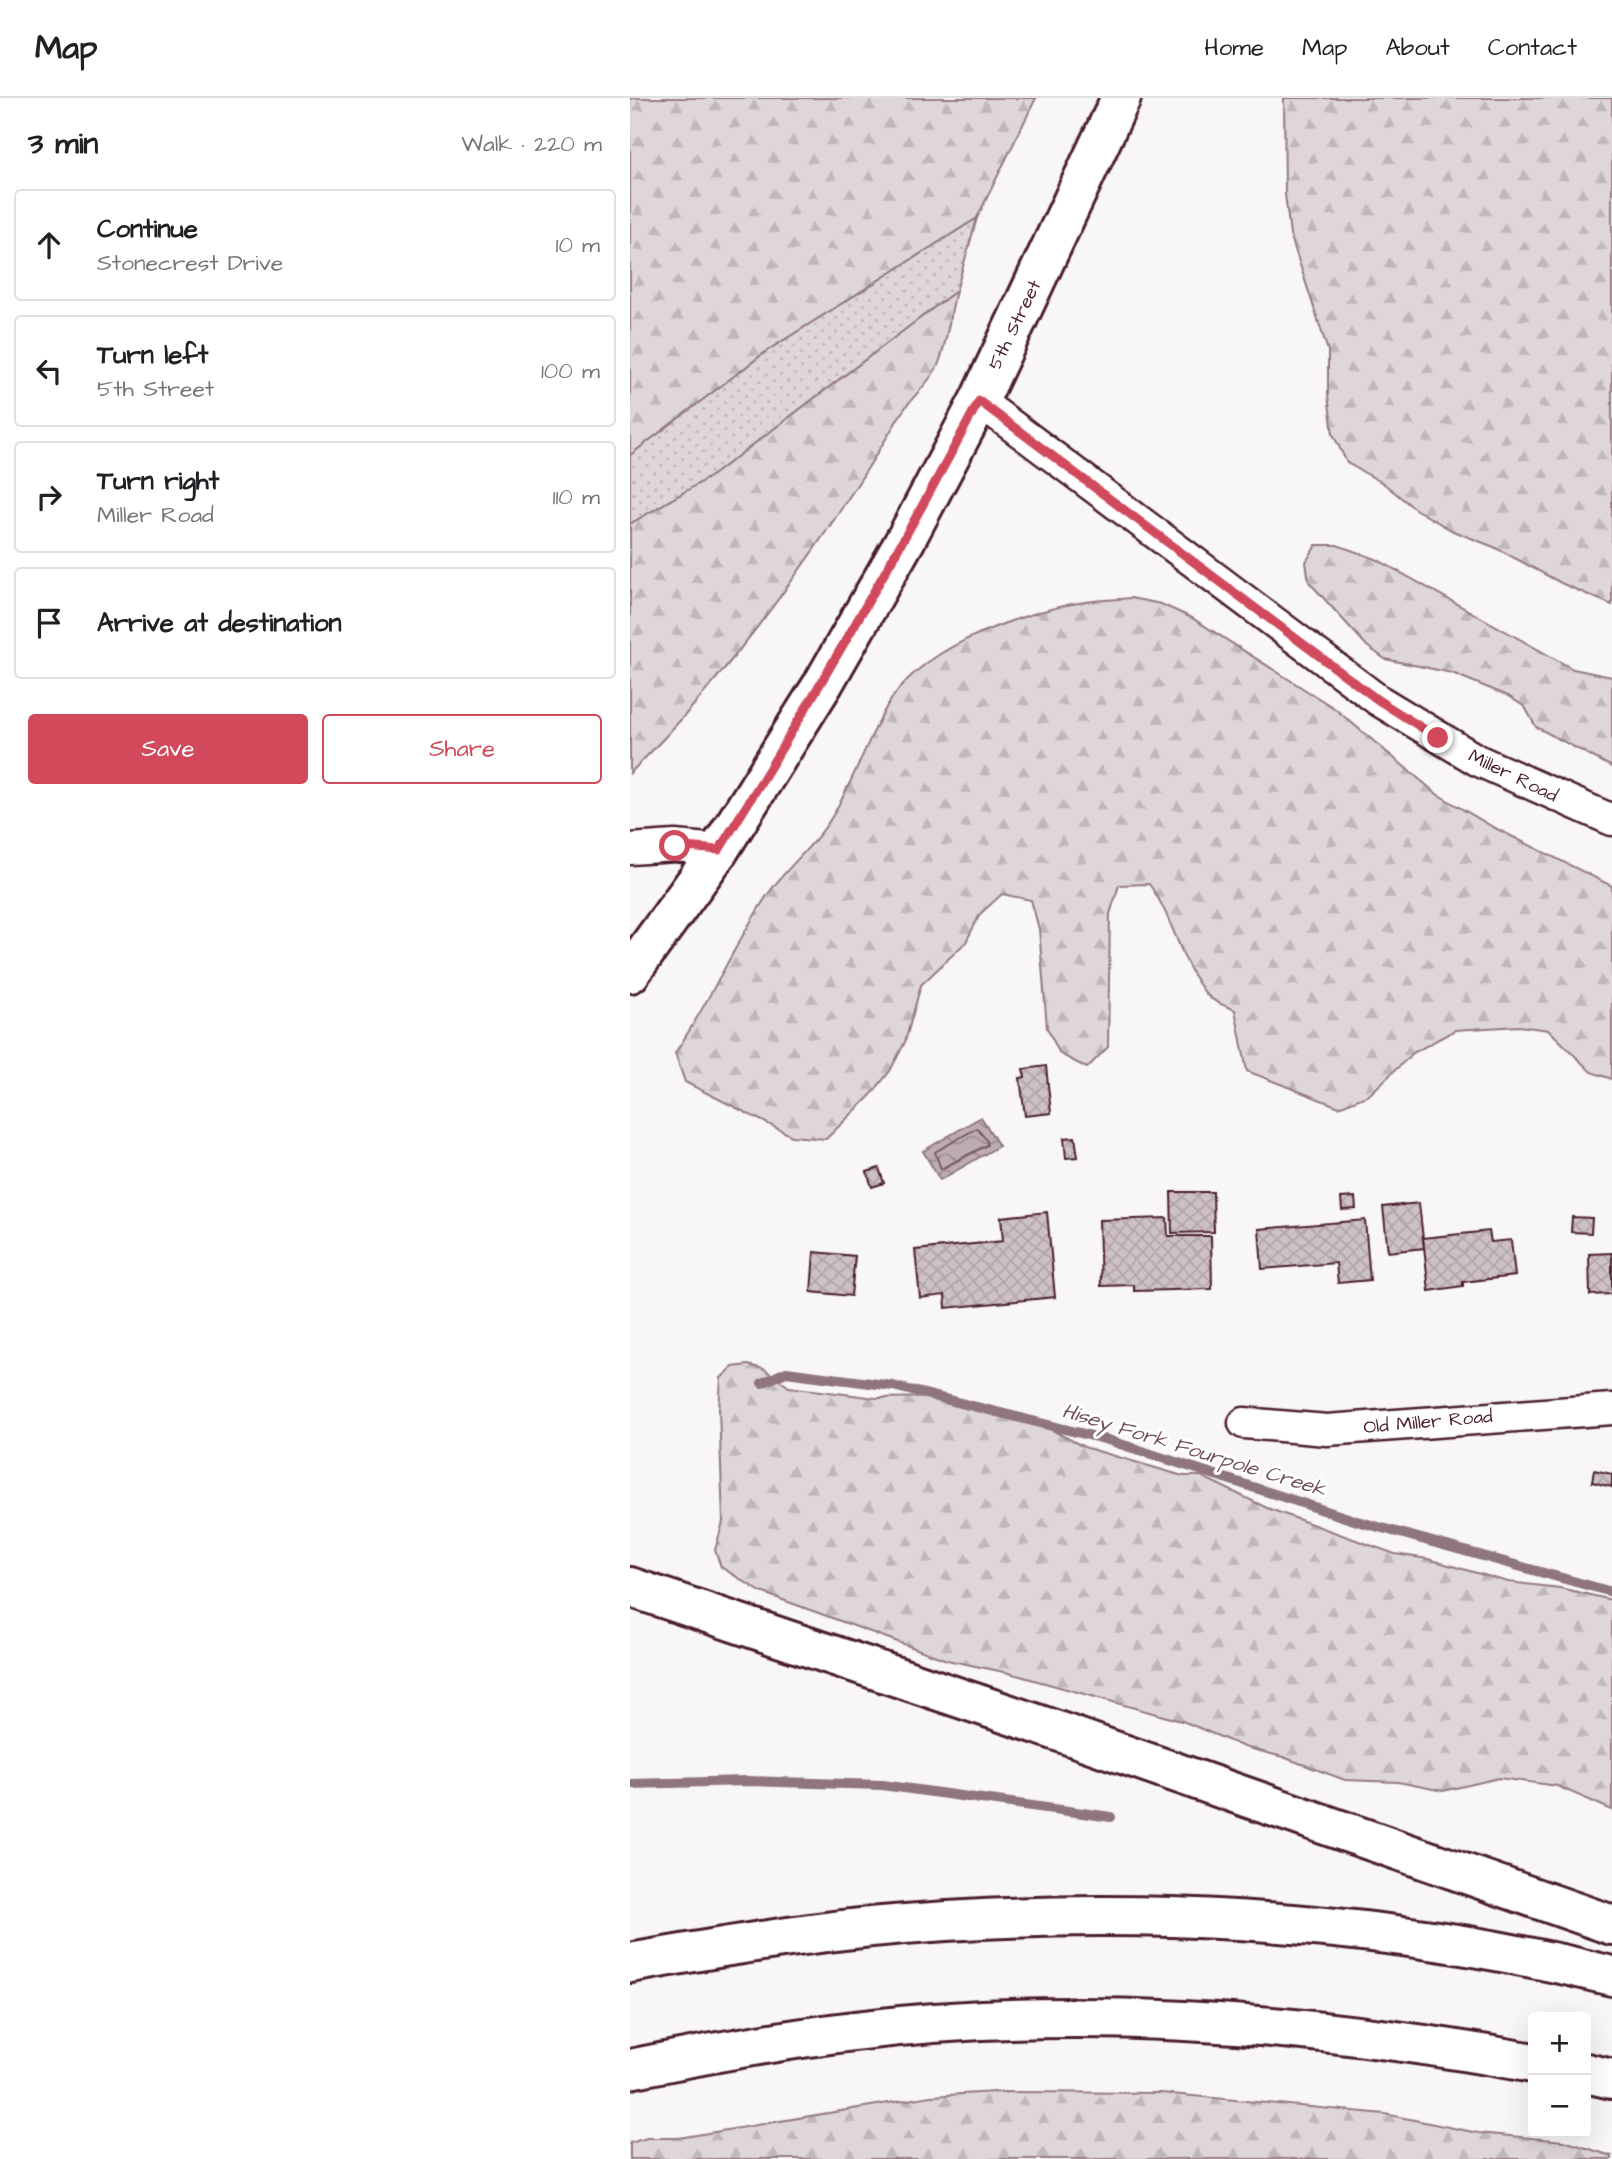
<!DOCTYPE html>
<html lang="en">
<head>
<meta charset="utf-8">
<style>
	body { margin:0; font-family:"Architects Daughter",sans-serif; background:#f2f2f2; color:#202124 }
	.controls { position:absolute; right:21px; bottom:21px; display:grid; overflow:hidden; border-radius:7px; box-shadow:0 7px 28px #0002 }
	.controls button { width:63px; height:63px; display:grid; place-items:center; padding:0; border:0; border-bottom:2px solid #e0e0e0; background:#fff; color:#202124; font:35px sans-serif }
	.stop { position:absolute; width:21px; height:21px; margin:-16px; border:5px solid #d1495b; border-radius:50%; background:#fff }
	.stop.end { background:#d1495b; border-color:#fff; box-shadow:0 2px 7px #0008 }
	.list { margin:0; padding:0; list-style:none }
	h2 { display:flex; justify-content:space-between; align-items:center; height:91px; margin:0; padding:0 28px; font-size:30px }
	h2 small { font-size:23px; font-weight:400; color:#757577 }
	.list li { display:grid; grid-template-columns:46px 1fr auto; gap:21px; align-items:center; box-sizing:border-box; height:112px; margin:0 14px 14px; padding:0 14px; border:2px solid #e0e0e0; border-radius:7px }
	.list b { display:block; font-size:26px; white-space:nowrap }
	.list p { margin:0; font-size:23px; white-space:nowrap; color:#757577 }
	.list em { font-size:23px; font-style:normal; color:#757577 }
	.actions { display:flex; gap:14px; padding:21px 28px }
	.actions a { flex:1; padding:16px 0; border:2px solid #d1495b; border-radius:7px; text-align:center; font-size:24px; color:#d1495b }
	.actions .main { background:#d1495b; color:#fff }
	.icon { flex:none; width:38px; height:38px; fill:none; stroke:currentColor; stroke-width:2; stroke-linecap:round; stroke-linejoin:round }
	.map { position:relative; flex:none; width:982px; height:2061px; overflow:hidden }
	header { display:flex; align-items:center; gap:42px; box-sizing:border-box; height:98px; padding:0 35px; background:#fff; border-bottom:2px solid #e0e0e0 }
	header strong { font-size:33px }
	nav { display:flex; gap:38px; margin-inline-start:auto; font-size:24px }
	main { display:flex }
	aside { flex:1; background:#fff }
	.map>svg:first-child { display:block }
	.grass { fill:url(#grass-dots); stroke:#947a82; stroke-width:2 }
	.forest { fill:url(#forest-firs); stroke:#947a82; stroke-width:2 }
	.water { fill:url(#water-waves); stroke:#8f747b; stroke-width:2 }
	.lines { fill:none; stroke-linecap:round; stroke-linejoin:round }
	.shore { stroke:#785860; stroke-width:2 }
	.stream { stroke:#8f747b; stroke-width:10 }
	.building { fill:url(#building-cross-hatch); stroke:#4a1f2b; stroke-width:2 }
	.minor-casing { stroke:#4a1f2b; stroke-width:35 }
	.primary-casing { stroke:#4a1f2b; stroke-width:44 }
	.motorway-casing { stroke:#4a1f2b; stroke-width:44 }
	.minor { stroke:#fff; stroke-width:30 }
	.primary { stroke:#fff; stroke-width:38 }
	.motorway { stroke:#fff; stroke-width:38 }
	.route { stroke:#d1495b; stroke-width:9 }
	.labels { text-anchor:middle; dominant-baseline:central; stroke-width:6; stroke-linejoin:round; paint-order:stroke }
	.street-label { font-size:19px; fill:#4a1f2b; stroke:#fff }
	.water-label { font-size:21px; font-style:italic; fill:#72515a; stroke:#fff }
</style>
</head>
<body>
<header>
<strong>Map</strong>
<nav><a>Home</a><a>Map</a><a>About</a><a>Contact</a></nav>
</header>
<main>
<aside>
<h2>3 min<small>Walk · 220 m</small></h2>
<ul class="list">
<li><svg class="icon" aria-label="ahead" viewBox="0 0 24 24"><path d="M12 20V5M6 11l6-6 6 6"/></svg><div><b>Continue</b><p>Stonecrest Drive</p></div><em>10 m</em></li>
<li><svg class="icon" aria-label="left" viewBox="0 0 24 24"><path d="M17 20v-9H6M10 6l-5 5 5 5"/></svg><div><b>Turn left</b><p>5th Street</p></div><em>100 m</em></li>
<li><svg class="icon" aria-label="right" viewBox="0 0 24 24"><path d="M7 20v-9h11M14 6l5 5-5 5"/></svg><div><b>Turn right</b><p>Miller Road</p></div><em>110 m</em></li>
<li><svg class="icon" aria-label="arrive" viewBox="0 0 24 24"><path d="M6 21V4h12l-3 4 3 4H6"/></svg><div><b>Arrive at destination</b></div></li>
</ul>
<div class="actions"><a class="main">Save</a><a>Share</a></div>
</aside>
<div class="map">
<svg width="982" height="2061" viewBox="0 0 982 2061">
	<defs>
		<pattern id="grass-dots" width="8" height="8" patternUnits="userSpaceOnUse" patternTransform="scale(1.75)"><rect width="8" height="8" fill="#ded6d9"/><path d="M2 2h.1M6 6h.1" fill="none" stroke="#c0b7ba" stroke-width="1.8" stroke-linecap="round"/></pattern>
		<pattern id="forest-firs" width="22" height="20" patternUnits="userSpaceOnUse" patternTransform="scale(1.75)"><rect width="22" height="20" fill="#ded6d9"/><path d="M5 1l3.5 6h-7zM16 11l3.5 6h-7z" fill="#c0b7ba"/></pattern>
		<pattern id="water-waves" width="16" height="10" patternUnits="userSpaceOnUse" patternTransform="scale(1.75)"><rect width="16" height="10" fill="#bdadb0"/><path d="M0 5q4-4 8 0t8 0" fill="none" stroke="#9c8c8f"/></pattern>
		<pattern id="building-cross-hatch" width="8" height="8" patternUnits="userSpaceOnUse" patternTransform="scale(1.75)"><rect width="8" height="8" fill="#cdc1c4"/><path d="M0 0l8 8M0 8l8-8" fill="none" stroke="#b2a5a9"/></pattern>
	</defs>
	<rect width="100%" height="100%" fill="#f8f6f7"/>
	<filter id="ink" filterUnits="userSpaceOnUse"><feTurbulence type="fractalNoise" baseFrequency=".0143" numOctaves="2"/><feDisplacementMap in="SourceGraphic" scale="14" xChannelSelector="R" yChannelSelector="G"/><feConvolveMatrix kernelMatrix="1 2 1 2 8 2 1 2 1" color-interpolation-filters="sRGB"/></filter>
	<g filter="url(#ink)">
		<path class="grass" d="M 347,120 L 326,193 L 83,377 L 0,426 L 0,357 L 138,252 Z"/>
		<g class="forest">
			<path d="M 0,0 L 406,0 L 347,120 L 138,252 L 0,357 Z"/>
			<path d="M 654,0 L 982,0 L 982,507 L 933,486 L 864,449 L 823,433 L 785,411 L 753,385 L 717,365 L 703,336 L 698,297 L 698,253 L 660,136 L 655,96 Z"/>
			<path d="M 326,193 C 320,216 317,243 309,265 C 302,283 281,299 271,316 C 198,438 101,576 0,675 L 0,426 L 83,377 Z"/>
			<path d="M 686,447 L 707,447 L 746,461 L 943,571 L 982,579 L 982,669 L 906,629 L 895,609 L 878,598 L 822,575 L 755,561 L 737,548 L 679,484 L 676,464 Z"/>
			<path d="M 501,500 L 531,506 L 562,520 L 704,610 L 807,696 L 863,729 L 982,788 L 982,981 L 961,974 L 919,932 L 889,928 L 825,932 L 783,955 L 739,997 L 709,1009 L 617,973 L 605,912 C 596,908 583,904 577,897 C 550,865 544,820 519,786 L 489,787 L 480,816 L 478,949 L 457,970 L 430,956 L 417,930 L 409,831 L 401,802 L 372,796 L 350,816 L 336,844 L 291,887 L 275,944 L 260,973 L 240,998 L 196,1041 L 162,1038 L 55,984 L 45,955 C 79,905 103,849 136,799 C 155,770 186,747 203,717 C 224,681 237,643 257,608 C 289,551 377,521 437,507 C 458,502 480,502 501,500 Z"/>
			<path d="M 118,1267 L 134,1271 L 159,1289 L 246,1300 L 311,1299 L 394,1317 L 454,1349 L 553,1378 L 571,1378 L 637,1410 L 765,1456 L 798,1461 L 878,1484 L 930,1490 L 982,1502 L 982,1712 L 927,1688 L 869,1680 L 813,1693 L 768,1684 L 715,1682 L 653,1659 L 614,1649 L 555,1624 L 379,1575 L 317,1562 L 131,1494 L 91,1469 L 85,1452 L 93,1424 L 89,1311 L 91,1280 L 103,1269 Z"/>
			<path d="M 364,1994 L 531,1995 L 755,2016 L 848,2035 L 934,2043 L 982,2058 L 982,2061 L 0,2061 L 0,2045 L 17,2040 L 48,2040 L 301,1998 Z"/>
		</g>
		<path class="water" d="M 351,1019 L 369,1048 L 310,1082 L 293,1053 Z"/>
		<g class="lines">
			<path class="shore" d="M 347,1030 L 357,1043 L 357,1047 L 311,1071 L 305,1054 Z"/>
			<g class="stream">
				<path d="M 132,1285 L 156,1274 L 263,1288 L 478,1342 L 727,1423 L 982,1494"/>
				<path d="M 0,1686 L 118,1683 L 252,1687 L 481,1719"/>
			</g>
		</g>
		<g class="building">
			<path d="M 416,968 L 421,1015 L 395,1018 L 390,980 L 395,979 L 393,971 Z"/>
			<path d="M 445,1039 L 448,1059 L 436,1060 L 434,1040 Z"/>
			<path d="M 249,1070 L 254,1085 L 242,1089 L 237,1074 Z"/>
			<path d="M 541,1094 L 583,1094 L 584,1134 L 542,1135 Z"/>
			<path d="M 725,1099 L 726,1111 L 712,1112 L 711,1100 Z"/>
			<path d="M 789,1105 L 794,1150 L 758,1154 L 753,1109 Z"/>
			<path d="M 417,1114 L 425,1199 L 316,1210 L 315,1197 L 290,1200 L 285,1152 L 373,1143 L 371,1119 Z"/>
			<path d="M 942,1119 L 962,1120 L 961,1135 L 941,1134 Z"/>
			<path d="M 537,1120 L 538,1138 L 581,1138 L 582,1191 L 504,1193 L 504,1187 L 471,1188 L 469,1122 Z"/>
			<path d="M 735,1122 L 740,1182 L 708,1185 L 706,1165 L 632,1171 L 629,1131 Z"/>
			<path d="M 859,1133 L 861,1144 L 881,1142 L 885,1178 L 833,1184 L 833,1188 L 799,1193 L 793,1140 Z"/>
			<path d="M 184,1154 L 225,1158 L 221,1198 L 181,1194 Z"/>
			<path d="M 982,1155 L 982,1196 L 960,1197 L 959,1156 Z"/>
			<path d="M 964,1372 L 982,1376 L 982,1389 L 962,1384 Z"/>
		</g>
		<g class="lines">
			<defs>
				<g id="minor">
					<path d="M 349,303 L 748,602 L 847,662 L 982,722"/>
					<path d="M 0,751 L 45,748 L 89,752"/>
					<path d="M 614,1325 L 697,1332 L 982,1311"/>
				</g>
				<path id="primary" d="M 0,875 L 89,752 L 193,586 L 276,441 L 349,303 L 491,0"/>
				<g id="motorway">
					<path d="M 0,1489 L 410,1627 L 982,1827"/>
					<path d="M 0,1865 C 80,1851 160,1837 241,1829 C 486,1806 742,1818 982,1878"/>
					<path d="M 0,1971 C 74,1956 149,1942 224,1933 C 450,1905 680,1924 903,1965"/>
					<path d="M 956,1975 L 982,1981"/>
				</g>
			</defs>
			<use href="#minor" class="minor-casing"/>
			<use href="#primary" class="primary-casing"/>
			<use href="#motorway" class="motorway-casing"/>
			<use href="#minor" class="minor"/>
			<use href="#primary" class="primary"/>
			<use href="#motorway" class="motorway"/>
		</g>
	</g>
	<g class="lines" filter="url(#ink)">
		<path class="route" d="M 45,748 L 89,752 C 181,605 268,456 349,303 L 748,602 L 808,640"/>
	</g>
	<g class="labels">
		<g class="street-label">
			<text transform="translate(385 227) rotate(-64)">5th Street</text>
			<text transform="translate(883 678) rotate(26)">Miller Road</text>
			<text transform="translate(798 1324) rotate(-5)">Old Miller Road</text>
		</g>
		<g class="water-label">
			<text transform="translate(564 1352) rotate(17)">Hisey Fork Fourpole Creek</text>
		</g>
	</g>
</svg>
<div class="controls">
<button>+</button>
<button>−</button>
</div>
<div class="stop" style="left:45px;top:748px"></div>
<div class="stop end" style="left:808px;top:640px"></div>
</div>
</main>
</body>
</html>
